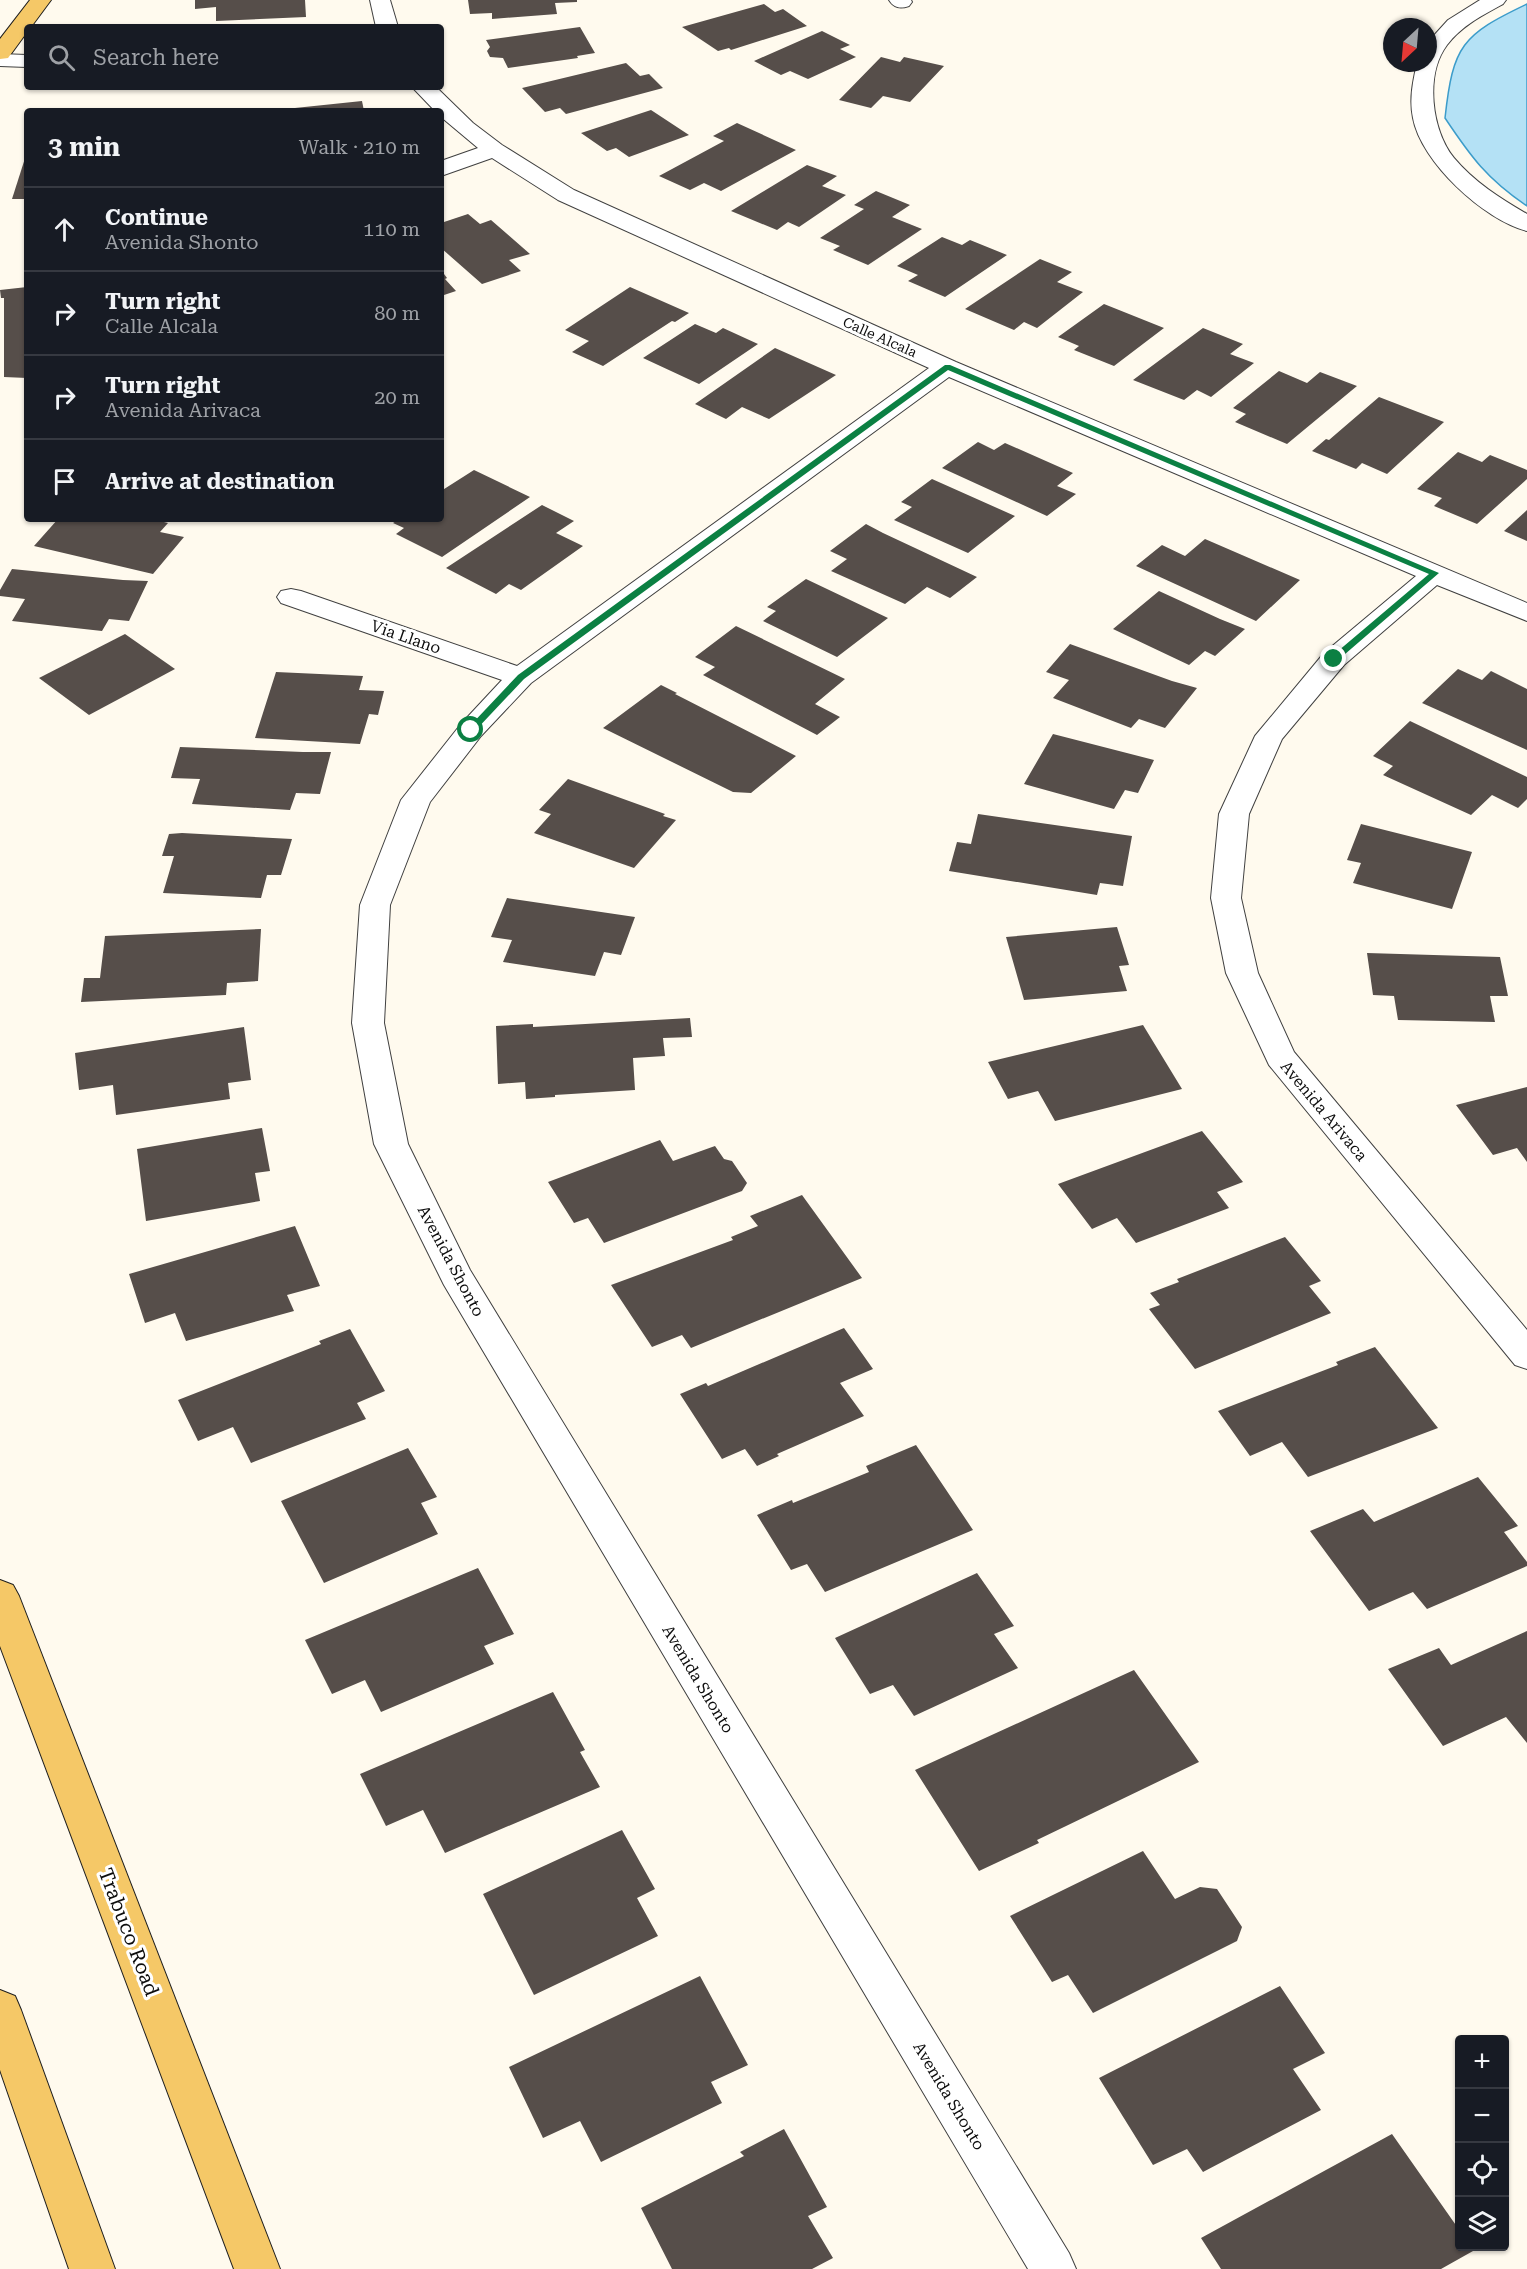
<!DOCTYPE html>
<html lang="en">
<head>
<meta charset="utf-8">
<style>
	body { margin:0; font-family:"Roboto Serif",serif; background:#20242c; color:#f1f3f6 }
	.controls { position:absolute; right:18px; bottom:18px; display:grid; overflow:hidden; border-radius:6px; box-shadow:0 2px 4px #0004 }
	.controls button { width:54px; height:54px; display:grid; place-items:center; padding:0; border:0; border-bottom:2px solid #363941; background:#171b24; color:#f1f3f6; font:30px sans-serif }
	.compass { position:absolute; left:1383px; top:18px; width:54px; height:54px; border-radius:50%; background:#171b24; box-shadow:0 2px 4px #0004; rotate:206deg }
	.stop { position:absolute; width:18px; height:18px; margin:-14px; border:4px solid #0b8043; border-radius:50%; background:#fff }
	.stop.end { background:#0b8043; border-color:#fff; box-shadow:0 2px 6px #0008 }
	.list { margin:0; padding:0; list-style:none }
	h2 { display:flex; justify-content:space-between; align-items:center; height:78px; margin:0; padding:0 24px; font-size:26px }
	h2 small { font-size:20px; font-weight:400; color:#9ea1a6 }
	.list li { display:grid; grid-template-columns:39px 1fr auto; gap:18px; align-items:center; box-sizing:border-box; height:84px; padding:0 24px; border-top:2px solid #363941 }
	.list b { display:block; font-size:22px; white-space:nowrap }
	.list p { margin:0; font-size:20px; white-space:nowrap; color:#9ea1a6 }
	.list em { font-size:20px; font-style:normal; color:#9ea1a6 }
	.icon { flex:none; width:33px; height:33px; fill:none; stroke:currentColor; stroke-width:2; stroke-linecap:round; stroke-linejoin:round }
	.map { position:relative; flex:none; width:1527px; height:2269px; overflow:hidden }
	.search { position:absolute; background:#171b24; box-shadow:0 2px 4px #0004; left:24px; top:24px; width:420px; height:66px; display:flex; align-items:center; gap:15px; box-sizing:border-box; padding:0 21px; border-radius:6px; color:#9ea1a6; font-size:22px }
	.panel { position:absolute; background:#171b24; box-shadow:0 2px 4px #0004; left:24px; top:108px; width:420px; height:414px; border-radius:6px }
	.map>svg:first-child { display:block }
	.water { fill:#b4e1f5; stroke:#3c9cca; stroke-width:1.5 }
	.building { fill:#564e4a }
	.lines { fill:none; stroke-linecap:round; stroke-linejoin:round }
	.lane-casing { stroke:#404040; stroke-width:2 }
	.street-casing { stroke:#404040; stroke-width:2 }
	.primary-casing { stroke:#1e1e1e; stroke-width:2 }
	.lane { fill:#fff; fill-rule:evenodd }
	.street { fill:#fff; fill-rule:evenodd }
	.primary { fill:#f5c867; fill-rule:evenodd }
	.route { fill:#0b8043 }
	.labels { text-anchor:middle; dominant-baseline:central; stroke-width:6; stroke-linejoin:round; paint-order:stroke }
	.far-street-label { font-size:14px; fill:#0d0d0d; stroke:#fff }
	.street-label { font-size:16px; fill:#0d0d0d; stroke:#fff }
	.near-street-label { font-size:20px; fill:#0d0d0d; stroke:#fff }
</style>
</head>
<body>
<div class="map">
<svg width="1527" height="2269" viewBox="0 0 1527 2269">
	<rect width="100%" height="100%" fill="#fffaee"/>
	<path class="water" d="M 1527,4 L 1527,206 C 1487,179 1471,157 1445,118 C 1453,45 1462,35 1527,4 Z"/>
	<g class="building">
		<path d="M 195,0 L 305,0 L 306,17 L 216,21 L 216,7 L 195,9 Z"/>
		<path d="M 468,0 L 577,0 L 577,2 L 555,3 L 557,14 L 492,19 L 492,13 L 470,14 Z"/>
		<path d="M 764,4 L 775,12 L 783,9 L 807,26 L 731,50 L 729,48 L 718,51 L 682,27 Z"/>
		<path d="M 580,27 L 595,53 L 577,56 L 578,58 L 508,68 L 503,58 L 490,57 L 487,51 L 490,47 L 486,40 Z"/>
		<path d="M 822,31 L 850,45 L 840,49 L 856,57 L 808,79 L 790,71 L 781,75 L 754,61 Z"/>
		<path d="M 881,57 L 900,62 L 904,57 L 944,66 L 910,102 L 883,96 L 871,108 L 839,100 Z"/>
		<path d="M 626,63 L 640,76 L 649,74 L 663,88 L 566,114 L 560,108 L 545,112 L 522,88 Z"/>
		<path d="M 362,101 L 364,111 L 296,111 L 295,108 Z"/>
		<path d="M 651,110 L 689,135 L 629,157 L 616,148 L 607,151 L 581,133 Z"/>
		<path d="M 737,123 L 796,150 L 721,191 L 704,183 L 690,190 L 659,176 L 724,141 L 713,136 Z"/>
		<path d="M 27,152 L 27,199 L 12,199 Z"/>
		<path d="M 807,165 L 837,176 L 822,186 L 846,195 L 799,227 L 788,222 L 777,230 L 731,211 Z"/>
		<path d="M 876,191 L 910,205 L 892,217 L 922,229 L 868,265 L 833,250 L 840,246 L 820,238 L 864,209 L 854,205 Z"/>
		<path d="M 468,214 L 480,224 L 491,220 L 530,254 L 509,260 L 521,271 L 482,284 L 441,248 L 441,223 Z"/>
		<path d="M 942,237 L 962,245 L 970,240 L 1007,255 L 945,297 L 908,281 L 918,275 L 897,266 Z"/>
		<path d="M 1040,259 L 1072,272 L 1057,282 L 1083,292 L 1037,328 L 1024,322 L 1014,330 L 965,309 Z"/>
		<path d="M 441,270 L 447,278 L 445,279 L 456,291 L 441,296 Z"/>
		<path d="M 27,287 L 27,378 L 4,377 L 4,298 L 1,298 L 0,290 Z"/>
		<path d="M 630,287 L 689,313 L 675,322 L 672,321 L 603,366 L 572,352 L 589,341 L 565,330 Z"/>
		<path d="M 1104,304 L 1164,328 L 1114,366 L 1074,350 L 1079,346 L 1058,337 Z"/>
		<path d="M 695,324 L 716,333 L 723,328 L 758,344 L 699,384 L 643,358 Z"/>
		<path d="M 1203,328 L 1243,344 L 1230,354 L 1254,363 L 1211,397 L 1197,390 L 1184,400 L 1133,380 Z"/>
		<path d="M 775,348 L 836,375 L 769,419 L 742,407 L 726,419 L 695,404 Z"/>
		<path d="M 1279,371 L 1307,383 L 1320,372 L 1357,386 L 1287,444 L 1235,422 L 1246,414 L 1233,408 Z"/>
		<path d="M 1379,397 L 1444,422 L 1387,474 L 1362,463 L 1356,469 L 1312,451 L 1326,439 L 1329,440 Z"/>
		<path d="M 978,442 L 994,450 L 1005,443 L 1073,473 L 1057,486 L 1076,494 L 1047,516 L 942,468 Z"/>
		<path d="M 1458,452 L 1482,462 L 1490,455 L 1527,470 L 1527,479 L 1477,524 L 1434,506 L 1442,498 L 1417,489 Z"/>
		<path d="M 474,470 L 530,497 L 442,557 L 396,534 L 404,528 L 393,523 L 399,519 L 441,519 L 441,491 Z"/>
		<path d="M 932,479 L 1015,516 L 968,553 L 894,520 L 912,507 L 901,502 Z"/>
		<path d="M 542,505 L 574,521 L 556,533 L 583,546 L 521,590 L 509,584 L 496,594 L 446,568 Z"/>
		<path d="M 1527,510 L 1527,541 L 1504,531 Z"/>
		<path d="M 58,519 L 152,519 L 168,523 L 160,532 L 184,537 L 153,574 L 34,546 Z"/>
		<path d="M 866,524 L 883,533 L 977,577 L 950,598 L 927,587 L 905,604 L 831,571 L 847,559 L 830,551 Z"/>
		<path d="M 1205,539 L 1300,580 L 1256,621 L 1136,566 L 1162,545 L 1185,556 Z"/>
		<path d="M 12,569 L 123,580 L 148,581 L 129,621 L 109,619 L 102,631 L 12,621 L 25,599 L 0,596 L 0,590 Z"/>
		<path d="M 806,579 L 888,618 L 837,657 L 763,621 L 776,611 L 767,607 Z"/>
		<path d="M 1159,591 L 1220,619 L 1245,629 L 1215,656 L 1205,651 L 1189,665 L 1113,629 Z"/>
		<path d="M 736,626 L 845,679 L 815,704 L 840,717 L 817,735 L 703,675 L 715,667 L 695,657 Z"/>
		<path d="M 125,634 L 175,669 L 89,715 L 39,678 Z"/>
		<path d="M 1070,644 L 1172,681 L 1197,688 L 1165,728 L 1139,719 L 1131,728 L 1053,698 L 1069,680 L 1046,672 Z"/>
		<path d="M 1458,669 L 1482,680 L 1491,671 L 1527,689 L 1527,750 L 1422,703 Z"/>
		<path d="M 276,672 L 363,676 L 359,690 L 384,691 L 378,715 L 369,714 L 360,744 L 255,738 Z"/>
		<path d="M 661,685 L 677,693 L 675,694 L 796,756 L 751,793 L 733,792 L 603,728 Z"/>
		<path d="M 1410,721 L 1527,777 L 1527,799 L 1518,808 L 1492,795 L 1471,815 L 1383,775 L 1393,766 L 1373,756 Z"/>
		<path d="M 1053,734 L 1154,760 L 1138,793 L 1125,790 L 1114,809 L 1024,784 Z"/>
		<path d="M 180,747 L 303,752 L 331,752 L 320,794 L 296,793 L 290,810 L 192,804 L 200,779 L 171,778 Z"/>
		<path d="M 568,779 L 665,814 L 663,816 L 676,820 L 634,868 L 534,833 L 551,814 L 539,810 Z"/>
		<path d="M 978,814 L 1132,836 L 1123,886 L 1100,883 L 1097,895 L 949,871 L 957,842 L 971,844 Z"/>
		<path d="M 1361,824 L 1472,852 L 1452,909 L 1353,883 L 1361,863 L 1347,860 Z"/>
		<path d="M 182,833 L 292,839 L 281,875 L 267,875 L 261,898 L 163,893 L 174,856 L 162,856 L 169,834 Z"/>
		<path d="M 507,898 L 635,917 L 621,955 L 604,952 L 595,976 L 503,962 L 512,940 L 491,937 Z"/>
		<path d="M 1117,927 L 1129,965 L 1119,966 L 1127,991 L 1024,1000 L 1006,937 Z"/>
		<path d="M 261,929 L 258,981 L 227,983 L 226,995 L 81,1002 L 84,978 L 100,978 L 105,936 Z"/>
		<path d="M 1367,953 L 1500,957 L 1508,996 L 1490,996 L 1495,1022 L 1398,1020 L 1394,996 L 1373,995 Z"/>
		<path d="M 690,1018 L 692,1037 L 663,1038 L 665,1056 L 633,1058 L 635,1090 L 555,1095 L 555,1097 L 526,1099 L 525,1082 L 498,1084 L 496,1026 L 533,1024 L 533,1027 Z"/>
		<path d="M 1143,1025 L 1182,1089 L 1055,1121 L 1038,1091 L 1008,1099 L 988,1062 Z"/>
		<path d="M 244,1027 L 251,1080 L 228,1083 L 230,1099 L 116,1115 L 113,1085 L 79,1090 L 75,1053 Z"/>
		<path d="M 1527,1087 L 1527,1162 L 1517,1148 L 1493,1155 L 1456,1105 Z"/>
		<path d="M 262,1128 L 270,1171 L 255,1173 L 260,1201 L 146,1221 L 137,1149 Z"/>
		<path d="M 1202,1131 L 1243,1182 L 1217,1192 L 1229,1208 L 1136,1243 L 1117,1218 L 1092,1229 L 1058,1184 Z"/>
		<path d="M 660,1140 L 673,1161 L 715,1146 L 724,1159 L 732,1161 L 747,1183 L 742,1191 L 604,1243 L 588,1218 L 574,1223 L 548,1182 Z"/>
		<path d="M 802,1195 L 862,1278 L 691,1348 L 682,1335 L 652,1347 L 611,1285 L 733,1240 L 731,1237 L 758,1226 L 750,1216 Z"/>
		<path d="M 295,1226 L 320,1286 L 287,1295 L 294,1311 L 186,1341 L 175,1313 L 145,1323 L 129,1274 Z"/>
		<path d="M 1285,1237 L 1321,1281 L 1309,1286 L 1331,1313 L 1195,1369 L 1149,1309 L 1160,1305 L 1150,1293 L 1179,1282 L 1177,1279 Z"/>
		<path d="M 844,1328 L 873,1369 L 840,1383 L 864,1416 L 777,1454 L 779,1456 L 757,1466 L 745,1449 L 722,1459 L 680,1394 L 706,1383 L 708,1386 Z"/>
		<path d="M 350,1329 L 385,1391 L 357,1403 L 366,1419 L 251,1463 L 233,1427 L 198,1441 L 178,1400 L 321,1344 L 319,1341 Z"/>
		<path d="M 1375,1347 L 1438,1428 L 1308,1477 L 1282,1442 L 1250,1456 L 1218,1411 L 1338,1365 L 1336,1362 Z"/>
		<path d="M 916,1445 L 973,1530 L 825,1592 L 807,1564 L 791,1570 L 757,1515 L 792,1500 L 793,1503 L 869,1472 L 866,1466 Z"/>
		<path d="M 408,1448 L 437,1497 L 421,1503 L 438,1534 L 324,1583 L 281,1501 Z"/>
		<path d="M 1478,1477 L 1518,1526 L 1504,1532 L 1527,1562 L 1527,1566 L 1427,1609 L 1413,1592 L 1369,1611 L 1310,1531 L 1363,1509 L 1374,1522 Z"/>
		<path d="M 478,1568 L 514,1634 L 484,1646 L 494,1664 L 381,1712 L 365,1680 L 332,1694 L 305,1640 Z"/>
		<path d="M 977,1573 L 1014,1626 L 994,1634 L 1018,1668 L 914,1716 L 893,1685 L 870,1694 L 835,1638 Z"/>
		<path d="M 1527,1631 L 1527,1743 L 1506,1717 L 1443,1746 L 1388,1669 L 1439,1648 L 1451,1665 Z"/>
		<path d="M 1134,1670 L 1199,1762 L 1037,1840 L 1039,1843 L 979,1871 L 915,1770 Z"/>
		<path d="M 553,1692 L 585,1750 L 580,1752 L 600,1787 L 445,1853 L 423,1810 L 386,1826 L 360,1774 Z"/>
		<path d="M 622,1830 L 655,1889 L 637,1898 L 658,1936 L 534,1995 L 483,1894 Z"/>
		<path d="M 1143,1851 L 1175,1899 L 1200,1887 L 1217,1889 L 1242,1927 L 1237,1941 L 1093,2013 L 1068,1975 L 1052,1982 L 1010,1916 Z"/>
		<path d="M 700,1976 L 748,2065 L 711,2082 L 722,2103 L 601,2162 L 580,2121 L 543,2138 L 509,2067 Z"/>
		<path d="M 1280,1986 L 1325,2053 L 1293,2069 L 1321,2110 L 1203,2172 L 1187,2149 L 1153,2165 L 1099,2078 Z"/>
		<path d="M 784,2129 L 827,2207 L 808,2216 L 833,2258 L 812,2269 L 672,2269 L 641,2208 L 744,2156 L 740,2152 Z"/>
		<path d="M 1392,2134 L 1460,2231 L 1460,2246 L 1470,2246 L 1473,2251 L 1441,2269 L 1221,2269 L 1201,2238 Z"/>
	</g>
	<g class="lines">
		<defs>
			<path id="lane" d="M 1480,0 L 1506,0 L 1503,4 C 1483,15 1461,26 1447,45 C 1425,74 1431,130 1454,158 C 1474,182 1501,199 1527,214 L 1527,231 C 1484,220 1421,162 1413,118 C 1409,99 1413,81 1417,63 L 1428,63 L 1428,42 L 1448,20 Z"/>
			<g id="street">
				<path d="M 370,0 L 390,0 L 398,27 L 376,27 Z"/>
				<path d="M 889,0 L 911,0 L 912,2 L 909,6 C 900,9 894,8 889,0 Z"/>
				<path d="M 0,54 L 27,55 L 27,67 L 0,66 Z"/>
				<path d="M 412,87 L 436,87 L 473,123 L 502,145 L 574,190 L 956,362 L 1527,603 L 1527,621 L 1437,585 L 1344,665 L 1282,739 L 1249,814 L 1241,898 L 1258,973 L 1294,1052 L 1527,1330 L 1527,1369 L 1515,1365 L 1269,1065 L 1226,973 L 1211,898 L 1219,814 L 1255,736 L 1324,653 L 1416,576 L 949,377 L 531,683 L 481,736 L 430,802 L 390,905 L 384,1023 L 408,1144 L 470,1270 L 1069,2253 L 1076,2269 L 1028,2269 L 444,1285 L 374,1144 L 352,1023 L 360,905 L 401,800 L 461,724 L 502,680 L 281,603 L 277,597 L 281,591 L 291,589 L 301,591 L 517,666 L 929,368 L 558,200 L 492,158 L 441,176 L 441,161 L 478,148 L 441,117 L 441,111 L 435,111 Z"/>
			</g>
			<g id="primary">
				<path d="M 30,0 L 51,0 L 31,27 L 27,27 L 27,32 L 8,58 L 0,59 L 0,39 Z"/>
				<path d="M 0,1580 L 13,1585 L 19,1596 L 280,2269 L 234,2269 L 0,1646 Z"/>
				<path d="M 0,1990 L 15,1996 L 21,2010 L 115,2269 L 69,2269 L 0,2070 Z"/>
			</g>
		</defs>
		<use href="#lane" class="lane-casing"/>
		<use href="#street" class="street-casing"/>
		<use href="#primary" class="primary-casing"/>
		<use href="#lane" class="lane"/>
		<use href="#street" class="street"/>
		<use href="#primary" class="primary"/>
	</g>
	<path class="route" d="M 945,365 L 950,365 L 1439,573 L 1337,661 L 1331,661 L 1331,657 L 1429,574 L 948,370 L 524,679 L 474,732 L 468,732 L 468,728 L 518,675 Z"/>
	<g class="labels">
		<g class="far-street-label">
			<text transform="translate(880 337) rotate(24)">Calle Alcala</text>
		</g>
		<g class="street-label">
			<text transform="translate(406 637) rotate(19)">Via Llano</text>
			<text transform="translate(1324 1111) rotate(50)">Avenida Arivaca</text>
			<text transform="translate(451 1261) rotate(62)">Avenida Shonto</text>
			<text transform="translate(698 1679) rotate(59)">Avenida Shonto</text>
			<text transform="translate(949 2096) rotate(59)">Avenida Shonto</text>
		</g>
		<g class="near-street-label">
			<text transform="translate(129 1932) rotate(69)">Trabuco Road</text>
		</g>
	</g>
</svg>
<div class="controls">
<button>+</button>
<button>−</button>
<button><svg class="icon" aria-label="locate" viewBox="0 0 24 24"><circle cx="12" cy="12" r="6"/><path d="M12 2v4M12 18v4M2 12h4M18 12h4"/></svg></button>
<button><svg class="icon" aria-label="layers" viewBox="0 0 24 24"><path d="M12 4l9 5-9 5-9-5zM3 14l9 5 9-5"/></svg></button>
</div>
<svg class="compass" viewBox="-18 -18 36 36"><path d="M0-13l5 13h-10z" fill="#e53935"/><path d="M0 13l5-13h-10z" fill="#9ea1a6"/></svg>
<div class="stop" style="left:471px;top:730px"></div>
<div class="stop end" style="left:1334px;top:659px"></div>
<div class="search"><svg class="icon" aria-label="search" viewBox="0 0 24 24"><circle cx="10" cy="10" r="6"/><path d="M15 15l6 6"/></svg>Search here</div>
<section class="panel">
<h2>3 min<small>Walk · 210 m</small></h2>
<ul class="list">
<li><svg class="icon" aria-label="ahead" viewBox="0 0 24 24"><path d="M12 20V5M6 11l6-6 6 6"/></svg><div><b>Continue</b><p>Avenida Shonto</p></div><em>110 m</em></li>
<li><svg class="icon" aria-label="right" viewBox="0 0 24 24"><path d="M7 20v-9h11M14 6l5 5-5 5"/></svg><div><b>Turn right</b><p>Calle Alcala</p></div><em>80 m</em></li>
<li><svg class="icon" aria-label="right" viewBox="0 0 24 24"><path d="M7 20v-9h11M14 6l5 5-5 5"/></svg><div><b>Turn right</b><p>Avenida Arivaca</p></div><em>20 m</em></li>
<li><svg class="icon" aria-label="arrive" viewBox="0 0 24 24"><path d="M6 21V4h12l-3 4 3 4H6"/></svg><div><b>Arrive at destination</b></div></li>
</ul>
</section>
</div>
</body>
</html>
